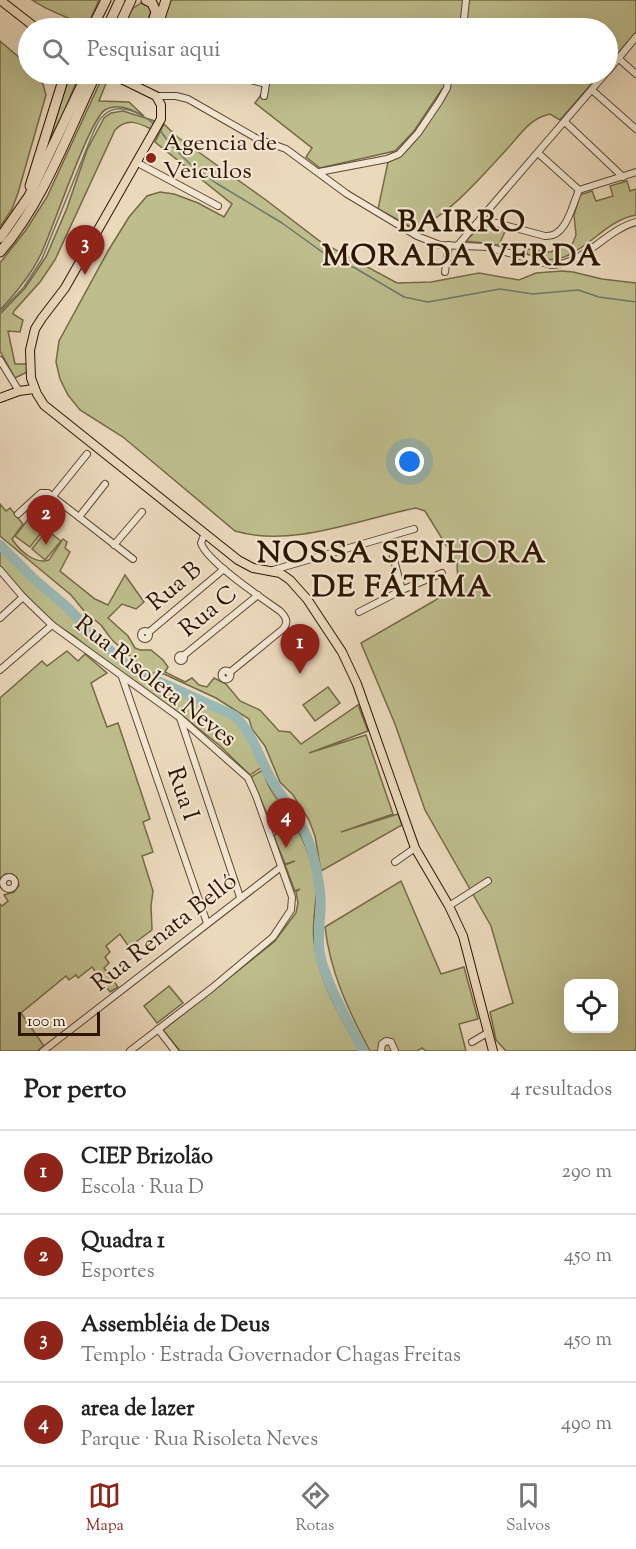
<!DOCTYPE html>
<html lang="pt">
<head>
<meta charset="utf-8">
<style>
	body { margin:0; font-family:"Sorts Mill Goudy",serif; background:#f2f2f2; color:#222 }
	.controls { position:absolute; right:18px; bottom:18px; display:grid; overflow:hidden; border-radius:12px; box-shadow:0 6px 24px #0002 }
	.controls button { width:54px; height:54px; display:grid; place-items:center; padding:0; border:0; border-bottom:2px solid #e0e0e0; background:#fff; color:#222; font:30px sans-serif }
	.scale { position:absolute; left:18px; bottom:15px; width:82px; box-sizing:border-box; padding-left:6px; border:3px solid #2c1600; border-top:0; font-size:16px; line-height:21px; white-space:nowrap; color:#2c1600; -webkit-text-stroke:4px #f2e6d3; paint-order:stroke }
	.you { position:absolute; left:410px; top:462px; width:21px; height:21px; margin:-15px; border:4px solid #fff; border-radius:50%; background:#1a73e8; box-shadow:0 0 0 9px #1a73e833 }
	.badge { display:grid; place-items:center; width:39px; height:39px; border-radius:50%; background:#8f2418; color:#fff; font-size:20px; font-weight:700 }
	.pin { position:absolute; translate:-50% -50px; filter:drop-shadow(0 2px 3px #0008) }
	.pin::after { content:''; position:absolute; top:32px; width:21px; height:18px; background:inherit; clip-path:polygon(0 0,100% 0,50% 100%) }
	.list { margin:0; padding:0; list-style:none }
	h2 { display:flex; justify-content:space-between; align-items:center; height:78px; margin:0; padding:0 24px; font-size:26px }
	h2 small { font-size:20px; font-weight:400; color:#767676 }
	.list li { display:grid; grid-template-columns:39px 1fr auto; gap:18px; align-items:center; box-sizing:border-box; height:84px; padding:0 24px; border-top:2px solid #e0e0e0 }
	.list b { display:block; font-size:22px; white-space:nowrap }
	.list p { margin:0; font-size:20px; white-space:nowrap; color:#767676 }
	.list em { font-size:20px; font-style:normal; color:#767676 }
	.icon { flex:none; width:33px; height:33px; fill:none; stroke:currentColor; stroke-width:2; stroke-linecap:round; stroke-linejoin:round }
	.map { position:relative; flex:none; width:636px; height:1051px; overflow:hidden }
	.search { position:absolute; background:#fff; box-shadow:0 6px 24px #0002; left:18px; right:18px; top:18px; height:66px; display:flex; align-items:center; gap:15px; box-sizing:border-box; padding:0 21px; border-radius:33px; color:#767676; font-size:22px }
	.sheet { height:414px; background:#fff }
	nav { display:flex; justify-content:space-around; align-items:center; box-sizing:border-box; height:84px; border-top:2px solid #e0e0e0; background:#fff; font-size:16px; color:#767676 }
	nav a { display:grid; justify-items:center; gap:3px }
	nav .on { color:#8f2418 }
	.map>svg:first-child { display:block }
	.green { fill:#bebd8c; stroke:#756a46; stroke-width:1.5; fill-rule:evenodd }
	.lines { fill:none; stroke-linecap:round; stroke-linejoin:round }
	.stream { stroke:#6d786d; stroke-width:1.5 }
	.river { stroke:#99b9b5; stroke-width:10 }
	.minor-casing { stroke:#5c472f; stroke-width:8 }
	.major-casing { stroke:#2c1600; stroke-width:10 }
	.highway-casing { stroke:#2c1600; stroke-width:11 }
	.minor { stroke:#f2e6d3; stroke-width:6 }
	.major { stroke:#ebd9bc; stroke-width:8 }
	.highway { stroke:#ebd9bc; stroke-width:9 }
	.poi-dot { fill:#8f2418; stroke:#f2e6d3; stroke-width:2 }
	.labels { text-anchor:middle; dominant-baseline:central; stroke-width:4.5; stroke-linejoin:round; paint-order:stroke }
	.poi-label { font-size:24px; fill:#2c1600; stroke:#f2e6d3; text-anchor:start }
	.street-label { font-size:24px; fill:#2c1600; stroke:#f2e6d3 }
	.district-label { font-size:30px; font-weight:bold; letter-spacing:1.5px; fill:#2c1600; stroke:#f2e6d3 }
</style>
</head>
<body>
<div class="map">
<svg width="636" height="1051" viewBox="0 0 636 1051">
	<rect width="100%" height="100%" fill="#ebd9bc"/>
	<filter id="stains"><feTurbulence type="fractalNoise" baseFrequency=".00333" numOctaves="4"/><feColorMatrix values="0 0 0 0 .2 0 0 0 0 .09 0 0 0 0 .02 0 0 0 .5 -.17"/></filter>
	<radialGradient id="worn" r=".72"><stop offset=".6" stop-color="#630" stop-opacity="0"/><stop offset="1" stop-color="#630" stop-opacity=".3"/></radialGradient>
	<g class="green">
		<path d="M 32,0 L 99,0 L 87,27 C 69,17 49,12 32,0 Z"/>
		<path d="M 170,0 L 636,0 L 636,32 L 608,65 L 608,28 L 158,28 Z"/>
		<path d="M 141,3 L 148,6 L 151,11 L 145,28 L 123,28 L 132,9 Z"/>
		<path d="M 0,41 L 28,65 L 28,74 L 37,74 L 43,84 L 46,95 L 18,193 L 12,209 L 0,227 Z"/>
		<path d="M 69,74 L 80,74 L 62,116 L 45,149 Z"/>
		<path d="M 241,74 L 600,74 L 560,120 L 550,114 C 530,118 520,135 507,149 C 484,174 448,217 415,229 L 378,209 L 388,162 L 400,156 L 447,91 L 442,89 L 414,131 L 395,151 L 320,168 L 306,157 L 312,148 L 255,103 C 261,95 265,91 260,82 Z"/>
		<path d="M 103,76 L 107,81 L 99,101 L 129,102 L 144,116 C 132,110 118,102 105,110 C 89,120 53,229 41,254 C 31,275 16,293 0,310 L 0,263 L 26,230 L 47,197 Z"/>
		<path d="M 123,111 L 155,121 L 151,129 C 137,122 127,118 115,130 L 55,260 L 40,282 L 14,311 L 13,314 L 23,320 L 20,332 L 8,331 L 15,364 L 27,364 L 29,371 L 15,378 L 0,351 L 0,314 L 25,288 L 46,257 L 67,208 L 87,150 L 104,118 L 111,113 Z"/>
		<path d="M 164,124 L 176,136 L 266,200 L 321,242 L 397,283 L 431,282 L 479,273 L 519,280 L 536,273 L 562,271 L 573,272 L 602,279 L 636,283 L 636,1051 L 506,1051 L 496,1040 L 490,1012 L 513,1003 L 491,926 L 425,810 L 395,724 L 361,643 L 434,601 L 458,584 L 457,563 L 425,511 L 416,508 C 359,519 293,548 235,531 L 123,437 L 80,410 L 68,395 L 60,379 L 56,362 L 59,341 L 108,251 L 129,217 L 147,196 L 160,192 L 174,194 L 198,203 L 224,217 L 232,204 L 155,142 ZM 568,984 L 614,984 L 614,1028 L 568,1028 Z"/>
		<path d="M 627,181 L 630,191 L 636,189 L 636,215 C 595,222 575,277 527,254 L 526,249 L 551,252 L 562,246 L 572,245 L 576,235 L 574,215 L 580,195 L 592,191 L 596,201 L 613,196 L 610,186 Z"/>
		<path d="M 482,224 L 506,229 L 499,245 L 466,241 Z"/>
		<path d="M 0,504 L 6,511 L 10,508 L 23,524 L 12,539 C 19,550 35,565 49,560 L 63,539 L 67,542 L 65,548 L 70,552 L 60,571 L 95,599 L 108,605 L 125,575 L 144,602 L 136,609 L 122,604 L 108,618 L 128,636 L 135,648 L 140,650 L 151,650 L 163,660 L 168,667 L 165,672 L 185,682 L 192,678 L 199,685 L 207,687 L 214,678 L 226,684 L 240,701 L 260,710 L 279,731 L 290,732 L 301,744 L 358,705 L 368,731 L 309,753 L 366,735 L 393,814 L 341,832 L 398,814 L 402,825 L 321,871 L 315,836 L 309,820 L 293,795 L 280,782 L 265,746 L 252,729 L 249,719 L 216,698 L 164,674 L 149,673 L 112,640 L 101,625 L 85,612 L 71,595 L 0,536 Z"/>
		<path d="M 30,517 L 44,529 L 30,547 L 15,536 Z"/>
		<path d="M 47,530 L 61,541 L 45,560 L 32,549 Z"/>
		<path d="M 0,550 L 64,605 L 105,649 L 132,670 L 208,705 L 235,720 L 247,734 L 262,767 L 250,775 L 219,745 L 179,713 L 123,675 L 74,636 L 55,624 L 31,601 L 0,566 Z"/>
		<path d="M 67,651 L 78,661 L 85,654 L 107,673 L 91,683 L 107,727 L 118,723 L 150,819 L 143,822 L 153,852 L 142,856 L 153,891 L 151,906 L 152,930 L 129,947 L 120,934 L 106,946 L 110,952 L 105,957 L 109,963 L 104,968 L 118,987 L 110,992 L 92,967 L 78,978 L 76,975 L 69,980 L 66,976 L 21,1013 L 44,1046 L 37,1051 L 0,1051 L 0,904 L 2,906 L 8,901 L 4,895 L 14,892 L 19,885 L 17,878 L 12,874 L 5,874 L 0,880 L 0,698 L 42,661 L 47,666 Z"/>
		<path d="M 328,687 L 340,703 L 315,721 L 303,705 Z"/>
		<path d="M 263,770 C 269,792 276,796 288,814 C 300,831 309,852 314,872 C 320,897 311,917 314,941 C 318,981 341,1016 359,1051 L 180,1051 L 163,1030 L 274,942 L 296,913 L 298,903 L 296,892 L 300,889 L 295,891 L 285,865 L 295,861 L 285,864 L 274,836 L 276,834 L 251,777 Z"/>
		<path d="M 401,881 L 441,974 L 464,967 L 478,1019 L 459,1024 L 466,1051 L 426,1051 L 422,1048 L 417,1051 L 370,1051 C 349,1012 330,972 325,927 Z"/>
		<path d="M 169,986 L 183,1003 L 157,1023 L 144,1006 Z"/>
	</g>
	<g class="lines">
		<g class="stream">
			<path d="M 159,129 L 171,145 L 191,165 L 216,183 L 282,223 L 332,259 L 355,268 L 404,297 L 428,302 L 500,289 L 533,294 L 578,290 L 599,297 L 636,302"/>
			<path d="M 0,312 L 24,287 L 42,259 L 93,133 C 96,127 98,120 103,116 C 117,100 143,114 155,125"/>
		</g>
		<path class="river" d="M 0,545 L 33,578 L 67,607 L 105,646 L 132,669 L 235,716 C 253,734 259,757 271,779 C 279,794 291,806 299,821 C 311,841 317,868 320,891 C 323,912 316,933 320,955 C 328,988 348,1020 363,1051"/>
		<defs>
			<g id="minor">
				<path d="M 463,28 L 466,0"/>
				<path d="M 618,58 L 636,74"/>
				<path d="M 608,71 L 636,37"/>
				<path d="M 227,74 L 266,84 L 264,96"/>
				<path d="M 592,90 L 636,129"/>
				<path d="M 156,96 L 176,96 L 188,99 L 256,138 L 286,149 L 347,194 L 417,236 L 440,245 L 488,247 L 551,265 C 583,265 606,230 636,222"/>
				<path d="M 565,122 L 623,177"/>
				<path d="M 538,153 L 579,190"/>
				<path d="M 136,162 L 218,206"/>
				<path d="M 319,172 L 387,159 L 399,154 L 418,133 L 439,102 L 447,88 L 449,74"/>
				<path d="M 481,219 L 545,236 C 566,238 572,206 579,190 L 636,172"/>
				<path d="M 458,245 L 605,74"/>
				<path d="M 445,272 L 449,245"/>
				<path d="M 0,360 L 19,391"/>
				<path d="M 53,496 L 87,454"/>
				<path d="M 18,514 L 41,493 L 48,493 L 133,559"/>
				<path d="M 79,517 L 105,484"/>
				<path d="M 205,533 L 201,543 C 206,561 263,599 280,611 C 286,617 289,622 283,629 L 229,673"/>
				<path d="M 388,537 L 402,590"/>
				<path d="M 114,545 L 142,512"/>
				<path d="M 0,570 L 23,597 L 52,625 L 179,717 L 248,778 L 256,796 L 292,897 L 291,910 L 273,937 L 212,988 L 130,1051"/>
				<path d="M 270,571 L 414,529"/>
				<path d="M 359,612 L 402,590 L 442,573"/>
				<path d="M 0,618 L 23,597"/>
				<circle cx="145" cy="635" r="4"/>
				<path d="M 149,632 L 224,569"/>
				<circle cx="181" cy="658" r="3"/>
				<path d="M 183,656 L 258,595"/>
				<path d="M 0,670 L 52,625"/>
				<circle cx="226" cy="675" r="4.5"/>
				<path d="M 122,677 L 207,923"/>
				<path d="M 180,718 L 240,897"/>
				<path d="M 395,862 L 415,848"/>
				<circle cx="9" cy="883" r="6"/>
				<path d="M 449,906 L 488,881"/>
				<path d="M 158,1029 L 175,1051"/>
				<path d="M 472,1042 L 489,1032"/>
				<path d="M 43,1051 L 281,867"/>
				<path d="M 381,1051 L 382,1044 L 386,1041 L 391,1042 L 395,1051"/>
			</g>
			<g id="major">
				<path d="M 0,0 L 36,28"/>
				<path d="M 111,74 L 156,96 L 161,105 L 161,119 L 65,288 L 42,318 L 35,329 L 30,350 L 31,378 L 37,394 L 44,405 L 238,560 L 253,568 L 280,573 L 290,580 L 307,599 L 342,652 L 357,684 L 415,848 L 449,906 L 463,936 L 493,1051"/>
				<path d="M 0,398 L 19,391 L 34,389"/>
			</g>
			<g id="highway">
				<path d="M 146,0 L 152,3 L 156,12 L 151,28"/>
				<path d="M 159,21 L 166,0"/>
				<path d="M 92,28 L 106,0"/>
				<path d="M 107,28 L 120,0"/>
				<path d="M 118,28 L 131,0"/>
				<path d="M 123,79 L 127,74"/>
				<path d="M 30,186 L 65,74"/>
				<path d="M 0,238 L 29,196 L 87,74"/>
				<path d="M 0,252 C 43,203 68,132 96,74"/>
			</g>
		</defs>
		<use href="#minor" class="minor-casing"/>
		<use href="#major" class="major-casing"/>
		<use href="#highway" class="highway-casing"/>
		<use href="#minor" class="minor"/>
		<use href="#major" class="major"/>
		<use href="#highway" class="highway"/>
	</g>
	<circle class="poi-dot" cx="151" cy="158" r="6"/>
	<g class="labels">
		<g class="poi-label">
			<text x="163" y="144">Agencia de<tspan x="163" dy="28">Veiculos</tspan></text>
		</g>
		<g class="street-label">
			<text transform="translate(175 587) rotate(-40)">Rua B</text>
			<text transform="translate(209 612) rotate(-39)">Rua C</text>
			<text transform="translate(155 682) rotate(38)">Rua Risoleta Neves</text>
			<text transform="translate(182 794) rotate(71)">Rua I</text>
			<text transform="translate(165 933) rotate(-38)">Rua Renata Belló</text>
		</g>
		<g class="district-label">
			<text x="462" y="223">BAIRRO<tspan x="462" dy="34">MORADA VERDA</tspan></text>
			<text x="402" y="554">NOSSA SENHORA<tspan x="402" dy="34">DE FÁTIMA</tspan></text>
		</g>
	</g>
	<rect width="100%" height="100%" filter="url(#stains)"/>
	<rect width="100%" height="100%" fill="url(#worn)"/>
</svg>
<div class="controls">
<button><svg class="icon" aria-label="locate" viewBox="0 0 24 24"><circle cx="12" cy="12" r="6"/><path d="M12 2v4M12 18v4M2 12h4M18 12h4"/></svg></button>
</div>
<div class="scale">100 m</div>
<div class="you"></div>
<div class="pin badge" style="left:300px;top:674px">1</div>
<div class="pin badge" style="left:46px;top:545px">2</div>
<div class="pin badge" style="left:85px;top:275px">3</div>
<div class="pin badge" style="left:286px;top:848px">4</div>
<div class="search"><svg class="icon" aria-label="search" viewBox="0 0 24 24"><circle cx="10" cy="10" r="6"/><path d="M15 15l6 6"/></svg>Pesquisar aqui</div>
</div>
<section class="sheet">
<h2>Por perto<small>4 resultados</small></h2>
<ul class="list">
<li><span class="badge">1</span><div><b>CIEP Brizolão</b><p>Escola · Rua D</p></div><em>290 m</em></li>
<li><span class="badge">2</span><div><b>Quadra 1</b><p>Esportes</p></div><em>450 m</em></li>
<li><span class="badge">3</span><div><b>Assembléia de Deus</b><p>Templo · Estrada Governador Chagas Freitas</p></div><em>450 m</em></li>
<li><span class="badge">4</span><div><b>area de lazer</b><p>Parque · Rua Risoleta Neves</p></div><em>490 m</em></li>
</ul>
</section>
<nav>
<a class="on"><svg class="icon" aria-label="map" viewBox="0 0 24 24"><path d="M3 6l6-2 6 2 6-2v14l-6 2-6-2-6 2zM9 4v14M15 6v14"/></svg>Mapa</a>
<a><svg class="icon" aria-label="directions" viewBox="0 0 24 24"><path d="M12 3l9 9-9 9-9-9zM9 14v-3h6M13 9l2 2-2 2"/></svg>Rotas</a>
<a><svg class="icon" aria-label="saved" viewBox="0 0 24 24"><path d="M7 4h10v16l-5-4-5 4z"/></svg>Salvos</a>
</nav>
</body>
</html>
